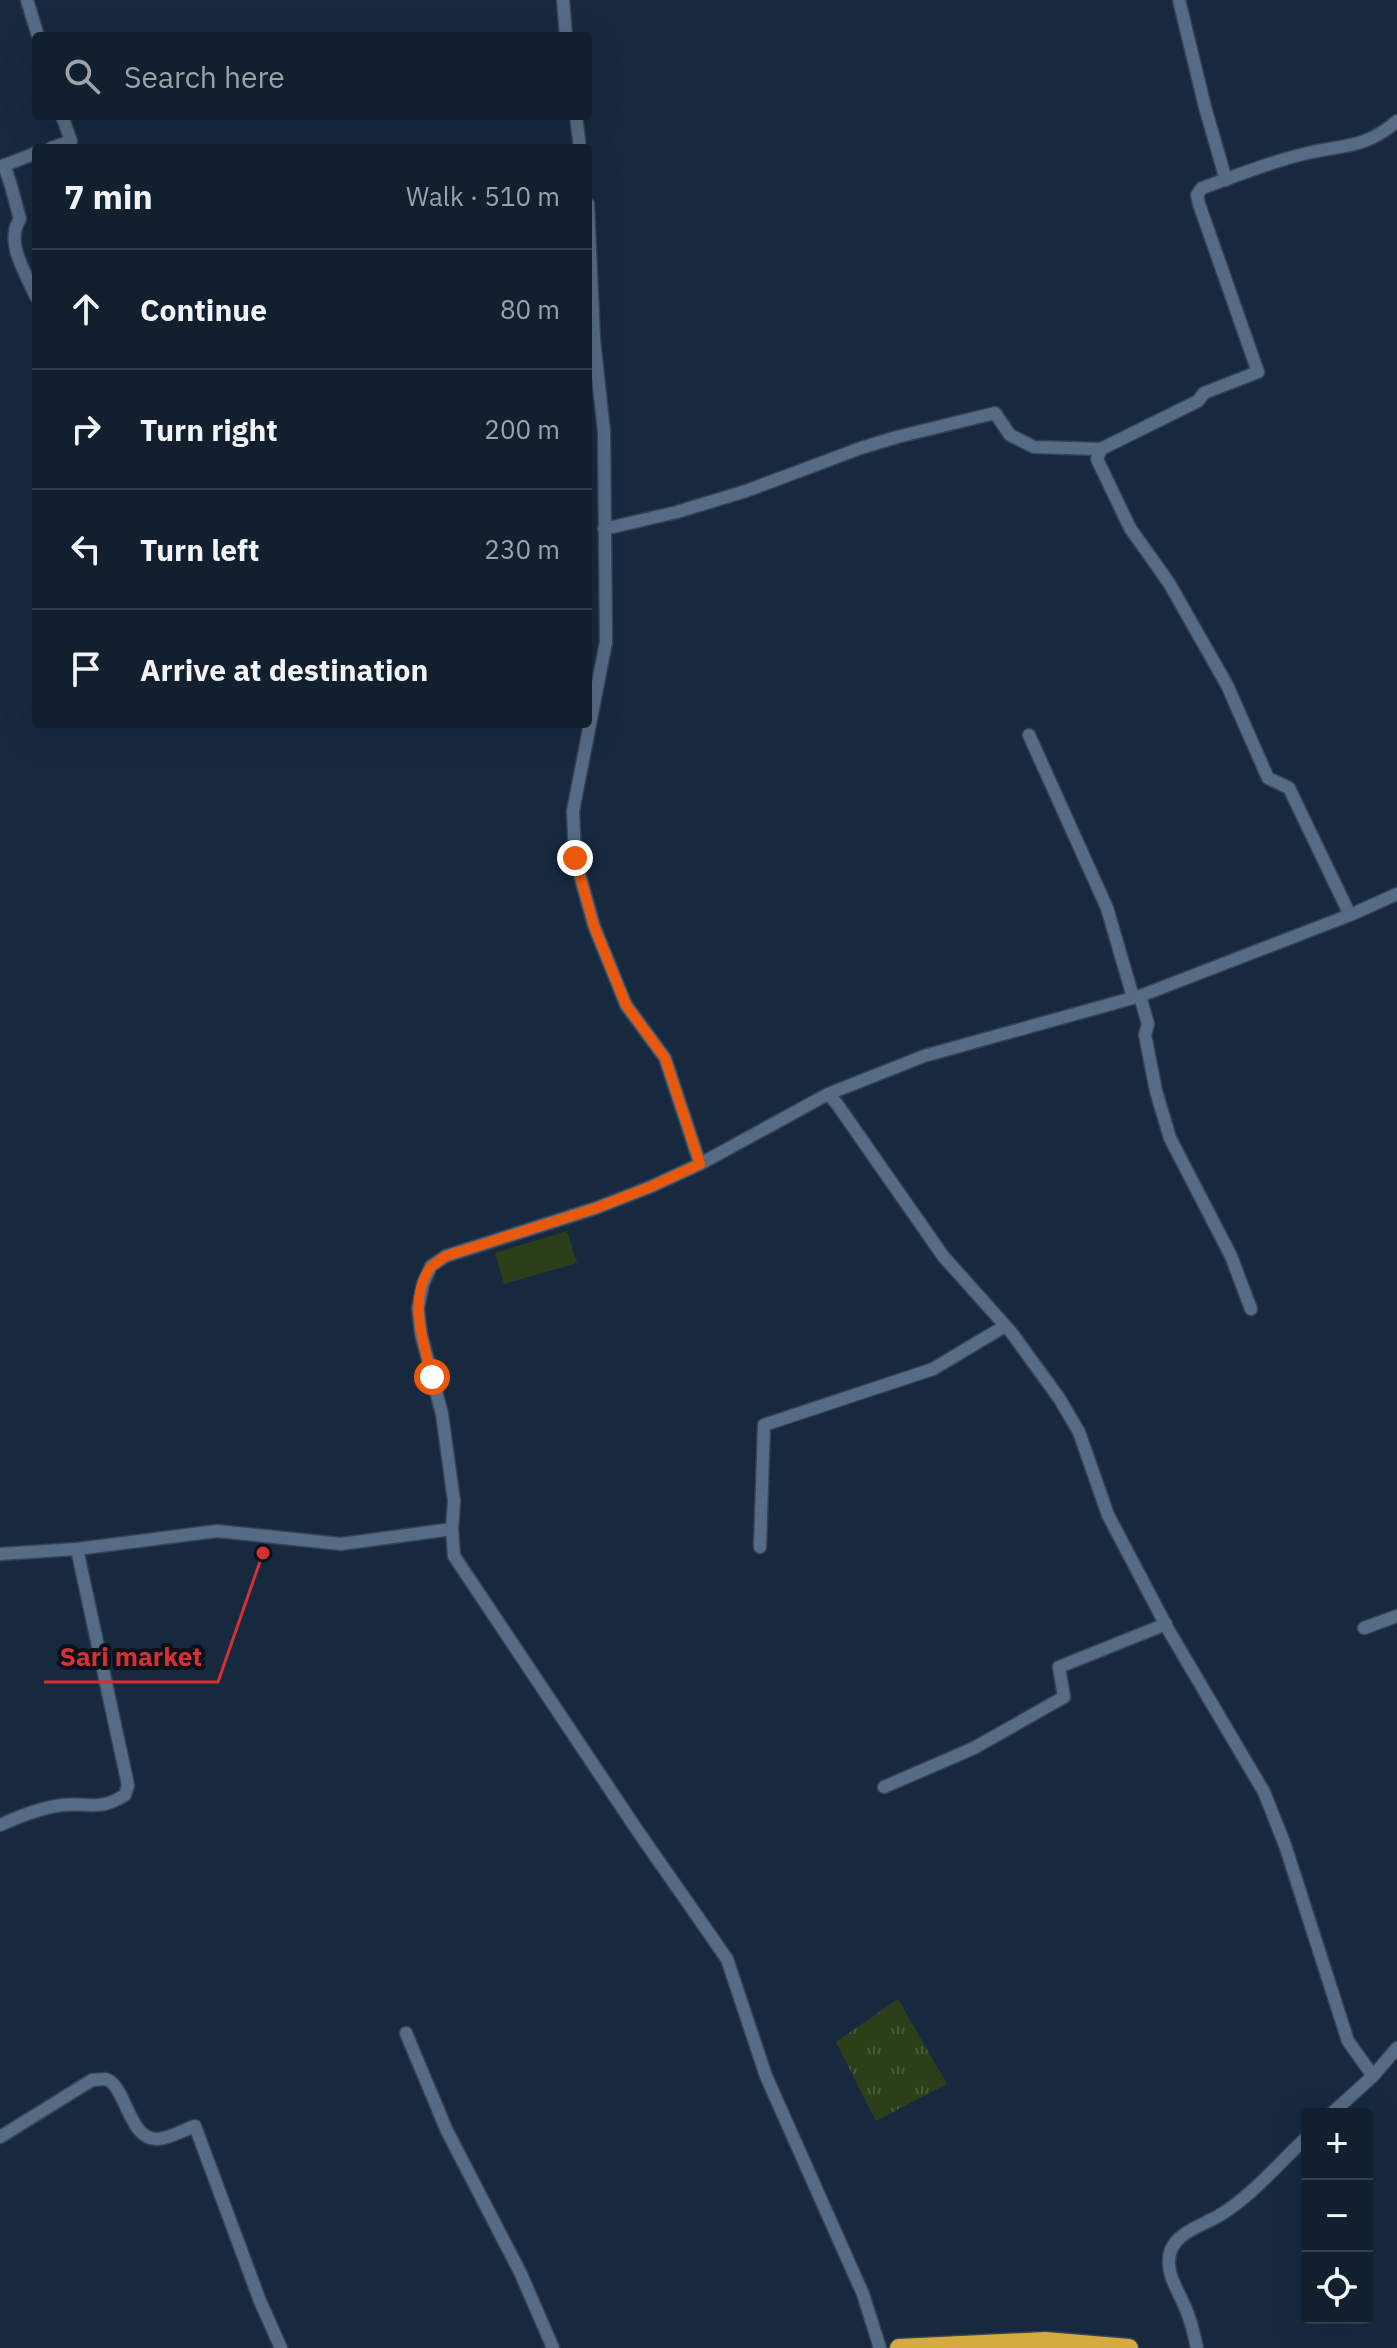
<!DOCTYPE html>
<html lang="en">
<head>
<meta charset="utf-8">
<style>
	body { margin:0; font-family:"IBM Plex Sans",sans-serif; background:#1e2c3b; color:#f1f3f6 }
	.controls { position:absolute; right:24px; bottom:24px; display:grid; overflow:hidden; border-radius:8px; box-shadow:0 8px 32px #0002 }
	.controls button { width:72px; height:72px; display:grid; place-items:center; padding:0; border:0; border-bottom:2px solid #303d4b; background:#111f2f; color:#f1f3f6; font:40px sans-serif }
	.stop { position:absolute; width:24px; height:24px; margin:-18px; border:6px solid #ea580c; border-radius:50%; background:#fff }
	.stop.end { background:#ea580c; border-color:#fff; box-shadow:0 2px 8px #0008 }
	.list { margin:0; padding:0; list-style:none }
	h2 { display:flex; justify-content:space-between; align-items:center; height:104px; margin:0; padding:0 32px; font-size:34px }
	h2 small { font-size:26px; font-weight:400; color:#9ca2aa }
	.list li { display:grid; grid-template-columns:52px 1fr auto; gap:24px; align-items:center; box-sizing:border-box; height:120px; padding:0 32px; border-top:2px solid #303d4b }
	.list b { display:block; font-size:30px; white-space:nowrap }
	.list em { font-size:26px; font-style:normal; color:#9ca2aa }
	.icon { flex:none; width:44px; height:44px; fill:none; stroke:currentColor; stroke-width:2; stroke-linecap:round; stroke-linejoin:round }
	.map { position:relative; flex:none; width:1397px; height:2348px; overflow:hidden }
	.search { position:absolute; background:#111f2f; box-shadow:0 8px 32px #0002; left:32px; top:32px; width:560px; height:88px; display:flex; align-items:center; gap:20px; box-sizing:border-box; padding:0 28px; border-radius:8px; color:#9ca2aa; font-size:30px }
	.panel { position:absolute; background:#111f2f; box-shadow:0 8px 32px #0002; left:32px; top:144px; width:560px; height:584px; border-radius:8px }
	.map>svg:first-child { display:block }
	.grass { fill:url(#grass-tufts) }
	.pitch { fill:#2c3f19 }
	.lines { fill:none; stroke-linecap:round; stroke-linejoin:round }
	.minor-casing { stroke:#354356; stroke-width:15 }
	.highway-casing { stroke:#354356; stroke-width:21 }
	.minor { stroke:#566b84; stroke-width:12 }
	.highway { stroke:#d5aa3e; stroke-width:18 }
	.route { stroke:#ea580c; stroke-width:10 }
	.leader { fill:none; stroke:#d63132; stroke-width:3 }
	.callout-dot { fill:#d63132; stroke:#0a111b; stroke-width:3 }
	.callout-label { font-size:26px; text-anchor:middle; font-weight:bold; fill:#d63132; stroke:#0a111b; stroke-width:8; stroke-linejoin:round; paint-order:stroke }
</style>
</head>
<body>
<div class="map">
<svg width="1397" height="2348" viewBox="0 0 1397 2348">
	<defs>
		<pattern id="grass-tufts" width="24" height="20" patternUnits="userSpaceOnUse" patternTransform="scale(2)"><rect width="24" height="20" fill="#2c3f19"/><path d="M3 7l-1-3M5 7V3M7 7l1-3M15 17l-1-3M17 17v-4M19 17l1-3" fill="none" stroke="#4a5a3b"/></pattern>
	</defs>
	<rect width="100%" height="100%" fill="#17293f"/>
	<path class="grass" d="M 898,1999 L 947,2084 L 876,2121 L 836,2042 Z"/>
	<path class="pitch" d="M 567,1231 L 577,1263 L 504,1284 L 495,1253 Z"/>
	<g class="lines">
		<defs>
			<g id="minor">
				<path d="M 27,0 L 38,36"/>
				<path d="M 563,0 L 566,36"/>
				<path d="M 1179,0 L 1205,107 L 1226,180"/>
				<path d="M 576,116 L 580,148"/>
				<path d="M 51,148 L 71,141 L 62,116"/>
				<path d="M 4,165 C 11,183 15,201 20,219 C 4,242 27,275 36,297"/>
				<path d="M 0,167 L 36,153"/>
				<path d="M 588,204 L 594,340 L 604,432 L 606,642 L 573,811 L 575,858 L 594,926 L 626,1005 L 665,1058 L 700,1164"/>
				<path d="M 604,529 L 677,512 L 746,491 L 861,448 L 897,437 L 995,413 L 1010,435 L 1034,447 L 1101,449"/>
				<path d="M 1029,735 L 1107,908 L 1133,997"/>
				<path d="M 1350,915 L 1289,788 L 1268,778 L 1227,685 L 1169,583 L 1130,528 L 1097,459 L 1101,449 L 1198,401 L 1204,393 L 1258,372 L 1199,204 L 1197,195 L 1202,188 C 1236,176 1269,162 1304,154 C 1342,144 1364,150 1397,121"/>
				<path d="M 1140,996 L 1148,1024 L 1145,1035 L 1156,1091 L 1170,1138 L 1231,1256 L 1251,1309"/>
				<path d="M 828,1094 L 837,1104 L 943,1256 L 1011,1332 L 1059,1398 L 1079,1432 L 1108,1515 L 1169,1631 L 1264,1792 L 1285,1845 L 1348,2041 L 1373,2076"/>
				<path d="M 760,1547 L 764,1425 L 933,1369 L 1005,1326"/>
				<path d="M 0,1554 L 77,1549 L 217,1531 L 341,1544 L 452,1529"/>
				<path d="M 1364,1628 L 1397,1616"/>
				<path d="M 884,1787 L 974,1748 L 1064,1697 L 1059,1667 L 1166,1624"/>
				<path d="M 0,1825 C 20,1816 40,1808 62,1805 C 90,1802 98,1812 125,1795 L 128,1785 L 77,1549"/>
				<path d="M 406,2033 L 447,2131 L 521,2274 L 553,2348"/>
				<path d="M 1331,2114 L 1373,2076 L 1397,2048"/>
				<path d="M 0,2137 L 92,2080 C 93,2080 104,2079 105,2079 C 126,2083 128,2141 158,2139 C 170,2138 184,2130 195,2126 L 260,2301 L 281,2348"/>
				<path d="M 880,2348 L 863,2294 L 766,2076 L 727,1959 L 637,1830 L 454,1556 L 452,1529 L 454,1501 L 442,1414 L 421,1334 L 418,1308 L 423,1284 L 431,1266 L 446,1256 L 596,1208 L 650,1187 L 700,1164 L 828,1094 L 924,1056 L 1140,996 L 1350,915 L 1397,894"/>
				<path d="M 1197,2348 C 1194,2334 1191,2320 1185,2307 C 1179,2292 1168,2277 1169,2261 C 1169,2234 1200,2227 1220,2215 C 1253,2195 1279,2163 1307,2137"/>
			</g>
			<path id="highway" d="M 899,2348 L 1045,2341 L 1129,2348"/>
		</defs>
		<use href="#minor" class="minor-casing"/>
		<use href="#highway" class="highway-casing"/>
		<use href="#minor" class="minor"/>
		<use href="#highway" class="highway"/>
	</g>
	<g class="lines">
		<path class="route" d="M 432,1377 C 424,1345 407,1297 431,1267 C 434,1263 442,1259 446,1256 L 596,1208 L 650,1187 L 700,1164 L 665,1058 L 626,1005 L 594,926 L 575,858"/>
	</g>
	<path class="leader" d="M263 1553L218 1682H44"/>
	<circle class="callout-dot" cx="263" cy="1553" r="8"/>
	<g class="callout-label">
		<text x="131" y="1666">Sari market</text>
	</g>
</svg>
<div class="controls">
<button>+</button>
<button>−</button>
<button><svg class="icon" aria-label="locate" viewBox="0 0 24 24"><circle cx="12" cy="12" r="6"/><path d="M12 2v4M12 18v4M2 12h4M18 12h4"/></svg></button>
</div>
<div class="stop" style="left:432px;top:1377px"></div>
<div class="stop end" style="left:575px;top:858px"></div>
<div class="search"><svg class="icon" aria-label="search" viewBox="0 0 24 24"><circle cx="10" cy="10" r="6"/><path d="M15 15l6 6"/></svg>Search here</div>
<section class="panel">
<h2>7 min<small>Walk · 510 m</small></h2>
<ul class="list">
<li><svg class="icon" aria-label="ahead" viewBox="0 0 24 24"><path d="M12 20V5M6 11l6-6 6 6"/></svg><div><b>Continue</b></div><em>80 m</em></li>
<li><svg class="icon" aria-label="right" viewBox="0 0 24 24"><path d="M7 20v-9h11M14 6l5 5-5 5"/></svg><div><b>Turn right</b></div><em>200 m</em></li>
<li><svg class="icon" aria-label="left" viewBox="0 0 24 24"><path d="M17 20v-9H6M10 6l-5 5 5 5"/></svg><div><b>Turn left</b></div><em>230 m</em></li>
<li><svg class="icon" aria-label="arrive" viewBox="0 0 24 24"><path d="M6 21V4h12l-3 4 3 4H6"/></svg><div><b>Arrive at destination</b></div></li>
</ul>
</section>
</div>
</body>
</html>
